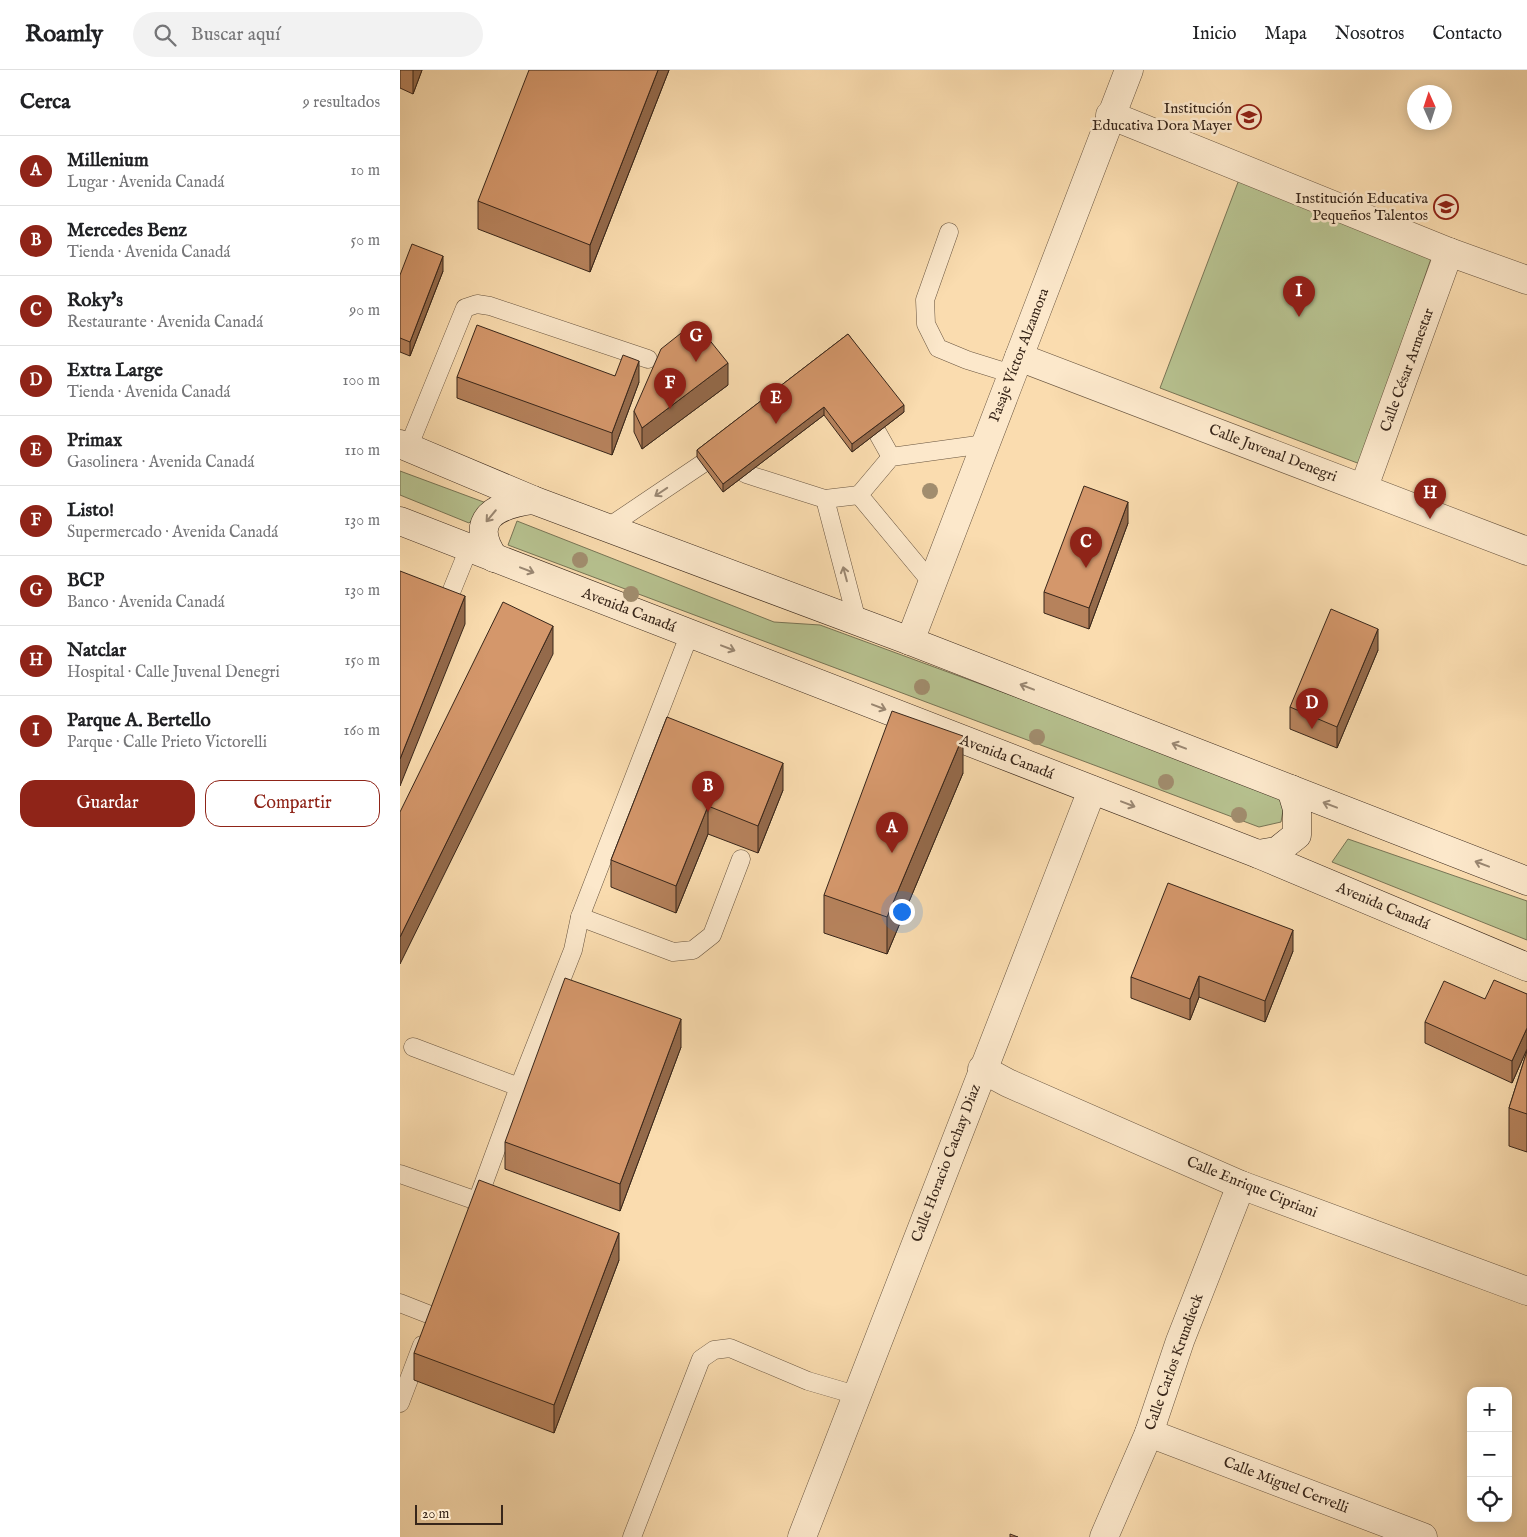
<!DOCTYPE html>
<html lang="es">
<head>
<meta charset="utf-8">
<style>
	body { margin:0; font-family:"IM FELL English",serif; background:#f2f2f2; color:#202124 }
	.controls { position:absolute; right:15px; bottom:15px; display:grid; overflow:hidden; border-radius:10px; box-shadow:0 2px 12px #0003 }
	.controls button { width:45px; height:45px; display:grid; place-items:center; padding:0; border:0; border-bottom:1px solid #e0e0e0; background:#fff; color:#202124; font:25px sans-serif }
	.compass { position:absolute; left:1007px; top:15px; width:45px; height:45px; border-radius:50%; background:#fff; box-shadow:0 2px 12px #0003; rotate:357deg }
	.scale { position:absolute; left:15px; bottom:12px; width:88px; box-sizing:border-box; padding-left:5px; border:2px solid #38261a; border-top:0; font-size:14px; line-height:18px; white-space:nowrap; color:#38261a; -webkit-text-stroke:4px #fce8cb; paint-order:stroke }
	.you { position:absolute; left:501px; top:841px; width:18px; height:18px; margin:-12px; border:4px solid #fff; border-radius:50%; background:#1a73e8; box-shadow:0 0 0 8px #1a73e833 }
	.badge { display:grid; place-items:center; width:32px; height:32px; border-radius:50%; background:#8f2418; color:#fff; font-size:16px; font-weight:700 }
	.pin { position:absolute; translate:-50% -41px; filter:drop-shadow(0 1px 2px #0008) }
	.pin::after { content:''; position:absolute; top:26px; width:18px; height:15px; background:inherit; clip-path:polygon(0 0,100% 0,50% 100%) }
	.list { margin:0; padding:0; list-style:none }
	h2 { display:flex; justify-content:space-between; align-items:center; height:65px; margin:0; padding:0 20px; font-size:21px }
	h2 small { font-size:16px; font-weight:400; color:#757577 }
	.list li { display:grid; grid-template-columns:32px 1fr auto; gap:15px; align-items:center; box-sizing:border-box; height:70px; padding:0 20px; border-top:1px solid #e0e0e0 }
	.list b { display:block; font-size:19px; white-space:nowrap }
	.list p { margin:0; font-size:16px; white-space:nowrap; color:#757577 }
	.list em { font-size:16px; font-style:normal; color:#757577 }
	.actions { display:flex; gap:10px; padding:15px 20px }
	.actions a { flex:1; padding:11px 0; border:1px solid #8f2418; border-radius:15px; text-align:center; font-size:18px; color:#8f2418 }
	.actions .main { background:#8f2418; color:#fff }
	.icon { flex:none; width:28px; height:28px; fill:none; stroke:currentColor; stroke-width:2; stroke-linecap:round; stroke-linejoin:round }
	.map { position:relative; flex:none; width:1127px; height:1467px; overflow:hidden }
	header { display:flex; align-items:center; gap:30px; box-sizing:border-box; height:70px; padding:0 25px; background:#fff; border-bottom:1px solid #e0e0e0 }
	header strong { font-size:24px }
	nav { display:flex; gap:28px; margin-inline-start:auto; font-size:18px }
	.search { width:350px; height:45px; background:#f2f2f2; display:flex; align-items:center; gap:12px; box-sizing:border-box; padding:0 18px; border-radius:28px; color:#757577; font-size:19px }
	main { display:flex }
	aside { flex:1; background:#fff }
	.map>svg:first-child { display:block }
	.green { fill:#b7c290; stroke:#787455 }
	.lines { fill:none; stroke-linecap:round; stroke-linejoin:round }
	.service-casing { stroke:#68543f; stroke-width:19 }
	.minor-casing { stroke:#68543f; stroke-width:29 }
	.secondary-casing { stroke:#38261a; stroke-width:29 }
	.service { stroke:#fce8cb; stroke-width:18 }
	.minor { stroke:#fce8cb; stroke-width:28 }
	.secondary { stroke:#fce8cb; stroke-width:28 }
	.tree { fill:#a18d6e }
	.wall { fill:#b6825c; stroke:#38261a }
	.shaded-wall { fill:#946a4b; stroke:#38261a }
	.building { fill:#d4976b; stroke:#38261a }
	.oneway { stroke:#9a8772 }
	.labels { text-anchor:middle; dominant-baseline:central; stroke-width:5; stroke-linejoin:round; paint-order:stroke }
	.poi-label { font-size:15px; fill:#38261a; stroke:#fce8cb; text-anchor:end }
	.street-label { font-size:15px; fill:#38261a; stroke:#fce8cb }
</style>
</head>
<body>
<header>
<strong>Roamly</strong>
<div class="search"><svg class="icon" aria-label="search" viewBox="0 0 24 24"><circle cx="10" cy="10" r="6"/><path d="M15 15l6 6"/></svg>Buscar aquí</div>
<nav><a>Inicio</a><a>Mapa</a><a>Nosotros</a><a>Contacto</a></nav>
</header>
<main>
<aside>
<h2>Cerca<small>9 resultados</small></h2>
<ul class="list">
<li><span class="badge">A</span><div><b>Millenium</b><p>Lugar · Avenida Canadá</p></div><em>10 m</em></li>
<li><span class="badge">B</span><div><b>Mercedes Benz</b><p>Tienda · Avenida Canadá</p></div><em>50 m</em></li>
<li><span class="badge">C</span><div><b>Roky's</b><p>Restaurante · Avenida Canadá</p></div><em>90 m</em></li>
<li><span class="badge">D</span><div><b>Extra Large</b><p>Tienda · Avenida Canadá</p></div><em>100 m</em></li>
<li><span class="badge">E</span><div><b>Primax</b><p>Gasolinera · Avenida Canadá</p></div><em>110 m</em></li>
<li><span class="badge">F</span><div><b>Listo!</b><p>Supermercado · Avenida Canadá</p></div><em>130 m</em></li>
<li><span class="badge">G</span><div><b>BCP</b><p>Banco · Avenida Canadá</p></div><em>130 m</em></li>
<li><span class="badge">H</span><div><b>Natclar</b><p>Hospital · Calle Juvenal Denegri</p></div><em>150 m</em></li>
<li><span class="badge">I</span><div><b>Parque A. Bertello</b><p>Parque · Calle Prieto Victorelli</p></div><em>160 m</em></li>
</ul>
<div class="actions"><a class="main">Guardar</a><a>Compartir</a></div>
</aside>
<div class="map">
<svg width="1127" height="1467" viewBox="0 0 1127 1467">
	<rect width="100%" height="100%" fill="#fadcaf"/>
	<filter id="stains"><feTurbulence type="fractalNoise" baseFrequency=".004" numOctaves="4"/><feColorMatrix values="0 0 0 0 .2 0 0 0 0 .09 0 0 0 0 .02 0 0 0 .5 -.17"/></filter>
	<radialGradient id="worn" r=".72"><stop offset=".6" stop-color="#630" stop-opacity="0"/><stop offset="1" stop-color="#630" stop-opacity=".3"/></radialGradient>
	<g class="green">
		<path d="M 843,99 L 1035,177 L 960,394 L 760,318 Z"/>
		<path d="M 0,401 L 89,434 L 69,453 L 0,425 Z"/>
		<path d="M 117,451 L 374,552 L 420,555 L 874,722 L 884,735 L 881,752 L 859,757 L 108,475 Z"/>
		<path d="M 948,769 L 1127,831 L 1127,870 L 932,792 Z"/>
	</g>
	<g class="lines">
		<defs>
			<g id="service">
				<path d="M 549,162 L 525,230 L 526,254 L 538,278 L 567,290 L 612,304"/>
				<path d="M 477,362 L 491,387"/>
				<path d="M 8,378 L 65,238 L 77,234 L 90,236 L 248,289"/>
				<path d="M 346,404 L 425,429 L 457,551"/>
				<path d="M 425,429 L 459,425"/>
				<path d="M 207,458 L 302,394"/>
				<path d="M 532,513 L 459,425 L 491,387 L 585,374"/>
				<path d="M 43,542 L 69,478"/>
				<path d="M 180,847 L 273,882 L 293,880 L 312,865 L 341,789"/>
				<path d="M 13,977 L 119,1017"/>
				<path d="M 0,1104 L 77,1131"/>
				<path d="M 76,1134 L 119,1017 L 173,880 L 180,847 L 290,563"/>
				<path d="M 0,1233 L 33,1246"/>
				<path d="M 0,1333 L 22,1275"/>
				<path d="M 232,1467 L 301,1289 L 314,1280 L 330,1278 L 408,1311 L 456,1325"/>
			</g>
			<g id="minor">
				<path d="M 710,45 L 1049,182 L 1127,210"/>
				<path d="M 619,287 L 1127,481"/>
				<path d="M 964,417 L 1049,182"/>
				<path d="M 510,571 L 729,0"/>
				<path d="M 582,999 L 608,1013 L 841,1115 L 1127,1221"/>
				<path d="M 749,1363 L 1023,1467"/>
				<path d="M 402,1467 L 692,720"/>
				<path d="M 704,1467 L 749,1363 L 780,1271 L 841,1115"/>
			</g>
			<g id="secondary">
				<path d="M 0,374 L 133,430 L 510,571 L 1127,811"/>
				<path d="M 0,451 L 858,784 L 1127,897"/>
				<path d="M 94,488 C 67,448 97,435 133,430"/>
				<path d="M 858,784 L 877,781 L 897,765 L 897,739 L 891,719"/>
			</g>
		</defs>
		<use href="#service" class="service-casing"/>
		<use href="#minor" class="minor-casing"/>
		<use href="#secondary" class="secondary-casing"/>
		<use href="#service" class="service"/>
		<use href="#minor" class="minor"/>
		<use href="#secondary" class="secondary"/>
	</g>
	<g class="tree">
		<circle cx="530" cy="421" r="8"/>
		<circle cx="180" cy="490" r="8"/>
		<circle cx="231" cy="524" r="8"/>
		<circle cx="522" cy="617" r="8"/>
		<circle cx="637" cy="667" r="8"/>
		<circle cx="766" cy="712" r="8"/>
		<circle cx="839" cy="745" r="8"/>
	</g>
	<g class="wall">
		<path d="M 0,0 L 22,0 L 13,24 L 0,18 Z"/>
		<path d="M 269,0 L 190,202 L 78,159 L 78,131 Z"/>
		<path d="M 43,201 L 10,286 L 0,282 L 0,205 Z"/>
		<path d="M 448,264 L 504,342 L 452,382 L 424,345 L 323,422 L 297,387 L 297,380 Z"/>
		<path d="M 215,306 L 239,312 L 212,385 L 57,328 L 57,307 Z"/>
		<path d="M 328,315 L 242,379 L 234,362 L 234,341 Z"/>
		<path d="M 728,453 L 689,559 L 644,543 L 644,522 Z"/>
		<path d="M 978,580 L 937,678 L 890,659 L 890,637 Z"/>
		<path d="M 267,647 L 383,720 L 358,783 L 308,764 L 276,843 L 211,817 L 211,790 Z"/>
		<path d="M 563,703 L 487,884 L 424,863 L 424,825 Z"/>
		<path d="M 893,881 L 865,952 L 799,927 L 790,950 L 731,928 L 731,907 Z"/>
		<path d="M 1127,924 L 1127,979 L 1112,1013 L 1025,973 L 1025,952 L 1085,929 Z"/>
		<path d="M 281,977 L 220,1141 L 105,1099 L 105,1072 Z"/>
		<path d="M 1127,981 L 1127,1082 L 1109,1076 L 1109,1038 Z"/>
		<path d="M 219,1190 L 154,1363 L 14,1310 L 14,1283 Z"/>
	</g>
	<g class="shaded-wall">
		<path d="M 13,0 L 22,0 L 13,24 Z"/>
		<path d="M 258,0 L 269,0 L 190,202 L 190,175 Z"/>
		<path d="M 43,186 L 43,201 L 10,286 L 10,272 Z"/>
		<path d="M 239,291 L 239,312 L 212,385 L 212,363 Z"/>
		<path d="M 328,293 L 328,315 L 242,379 L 242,358 Z"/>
		<path d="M 504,335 L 504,342 L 452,382 L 452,374 Z"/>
		<path d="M 424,337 L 424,345 L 323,422 L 323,414 Z"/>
		<path d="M 728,432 L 728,453 L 689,559 L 689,538 Z"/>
		<path d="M 65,526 L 65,554 L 0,716 L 0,689 Z"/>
		<path d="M 153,556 L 153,584 L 0,894 L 0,867 Z"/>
		<path d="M 978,559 L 978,580 L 937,678 L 937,657 Z"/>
		<path d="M 563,666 L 563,703 L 487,884 L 487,847 Z"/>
		<path d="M 383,693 L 383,720 L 358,783 L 358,756 Z"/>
		<path d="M 308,736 L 308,764 L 276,843 L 276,816 Z"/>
		<path d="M 893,860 L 893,881 L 865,952 L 865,931 Z"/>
		<path d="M 799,906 L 799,927 L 790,950 L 790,929 Z"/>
		<path d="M 281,949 L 281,977 L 220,1141 L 220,1114 Z"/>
		<path d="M 1127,958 L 1127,979 L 1112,1013 L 1112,991 Z"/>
		<path d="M 219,1163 L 219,1190 L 154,1363 L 154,1335 Z"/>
	</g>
	<g class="building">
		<path d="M 129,0 L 258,0 L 190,175 L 78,131 Z"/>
		<path d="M 12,174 L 43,186 L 10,272 L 0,268 L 0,205 Z"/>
		<path d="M 295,252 L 328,293 L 242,358 L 234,341 L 261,279 Z"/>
		<path d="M 77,255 L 215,306 L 223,285 L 239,291 L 212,363 L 57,307 Z"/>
		<path d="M 448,264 L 504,335 L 452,374 L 424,337 L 323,414 L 297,380 Z"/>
		<path d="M 684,416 L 728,432 L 689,538 L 644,522 Z"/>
		<path d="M 0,501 L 65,526 L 0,689 Z"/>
		<path d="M 103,532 L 153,556 L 0,867 L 0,742 Z"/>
		<path d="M 931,539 L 978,559 L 937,657 L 890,637 Z"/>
		<path d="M 492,641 L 563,666 L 487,847 L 424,825 Z"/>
		<path d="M 267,647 L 383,693 L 358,756 L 308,736 L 276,816 L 211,790 Z"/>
		<path d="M 768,813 L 893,860 L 865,931 L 799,906 L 790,929 L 731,907 Z"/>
		<path d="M 165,908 L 281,949 L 220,1114 L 105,1072 Z"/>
		<path d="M 1094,910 L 1127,924 L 1127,958 L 1112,991 L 1025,952 L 1044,911 L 1085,929 Z"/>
		<path d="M 1127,981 L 1127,1044 L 1109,1038 Z"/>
		<path d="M 79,1110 L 219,1163 L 154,1335 L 14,1283 Z"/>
		<path d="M 610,1464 L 618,1467 L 610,1467 Z"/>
	</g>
	<defs><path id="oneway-shaft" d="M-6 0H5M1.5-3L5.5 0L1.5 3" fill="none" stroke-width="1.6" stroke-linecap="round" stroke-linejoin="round" transform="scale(1.25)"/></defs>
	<g class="oneway">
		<use href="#oneway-shaft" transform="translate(261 422) rotate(146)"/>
		<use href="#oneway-shaft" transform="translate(91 446) rotate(130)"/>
		<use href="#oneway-shaft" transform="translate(127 500) rotate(21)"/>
		<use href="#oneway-shaft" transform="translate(445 504) rotate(-105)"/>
		<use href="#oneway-shaft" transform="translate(328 578) rotate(21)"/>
		<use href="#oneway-shaft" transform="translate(627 617) rotate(-159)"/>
		<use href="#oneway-shaft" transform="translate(479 637) rotate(21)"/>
		<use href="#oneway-shaft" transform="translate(779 676) rotate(-159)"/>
		<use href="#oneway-shaft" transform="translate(728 734) rotate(21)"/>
		<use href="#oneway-shaft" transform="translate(930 735) rotate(-159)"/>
		<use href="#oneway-shaft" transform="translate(1082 794) rotate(-159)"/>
	</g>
	<defs>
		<symbol id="school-ring" viewBox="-11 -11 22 22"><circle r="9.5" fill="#fce8cb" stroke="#8f2418" stroke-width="1.5"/><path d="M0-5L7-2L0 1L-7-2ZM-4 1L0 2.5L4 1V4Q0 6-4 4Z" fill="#8f2418"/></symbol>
	</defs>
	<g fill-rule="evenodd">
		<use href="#school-ring" x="835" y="33" width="28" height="28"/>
		<use href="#school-ring" x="1032" y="123" width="28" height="28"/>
	</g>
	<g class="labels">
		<g class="poi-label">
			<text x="832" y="38">Institución<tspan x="832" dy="17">Educativa Dora Mayer</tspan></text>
			<text x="1028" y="128">Institución Educativa<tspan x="1028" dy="17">Pequeños Talentos</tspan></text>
		</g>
		<g class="street-label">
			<text transform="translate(619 285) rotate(-69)">Pasaje Víctor Alzamora</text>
			<text transform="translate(1007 300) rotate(-70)">Calle César Armestar</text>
			<text transform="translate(873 383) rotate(21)">Calle Juvenal Denegri</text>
			<text transform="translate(229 540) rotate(21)">Avenida Canadá</text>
			<text transform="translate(607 687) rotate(21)">Avenida Canadá</text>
			<text transform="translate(983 836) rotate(23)">Avenida Canadá</text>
			<text transform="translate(546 1093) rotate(-69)">Calle Horacio Cachay Diaz</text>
			<text transform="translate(852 1117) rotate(22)">Calle Enrique Cipriani</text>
			<text transform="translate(774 1292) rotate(-70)">Calle Carlos Krundieck</text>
			<text transform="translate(886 1415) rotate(21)">Calle Miguel Cervelli</text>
		</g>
	</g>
	<rect width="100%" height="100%" filter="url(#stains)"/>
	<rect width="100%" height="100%" fill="url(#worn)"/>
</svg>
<div class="controls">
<button>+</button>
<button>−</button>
<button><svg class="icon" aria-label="locate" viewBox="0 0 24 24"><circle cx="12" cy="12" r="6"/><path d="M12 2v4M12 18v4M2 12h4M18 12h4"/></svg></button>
</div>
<svg class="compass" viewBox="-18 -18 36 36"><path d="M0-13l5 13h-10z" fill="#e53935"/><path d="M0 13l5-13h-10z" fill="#757577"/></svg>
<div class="scale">20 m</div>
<div class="you"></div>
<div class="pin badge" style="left:492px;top:783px">A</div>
<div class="pin badge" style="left:308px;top:742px">B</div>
<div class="pin badge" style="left:686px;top:498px">C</div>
<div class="pin badge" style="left:912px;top:659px">D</div>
<div class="pin badge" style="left:376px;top:354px">E</div>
<div class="pin badge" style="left:270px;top:339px">F</div>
<div class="pin badge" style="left:296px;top:292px">G</div>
<div class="pin badge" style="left:1030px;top:449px">H</div>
<div class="pin badge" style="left:899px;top:247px">I</div>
</div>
</main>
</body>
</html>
